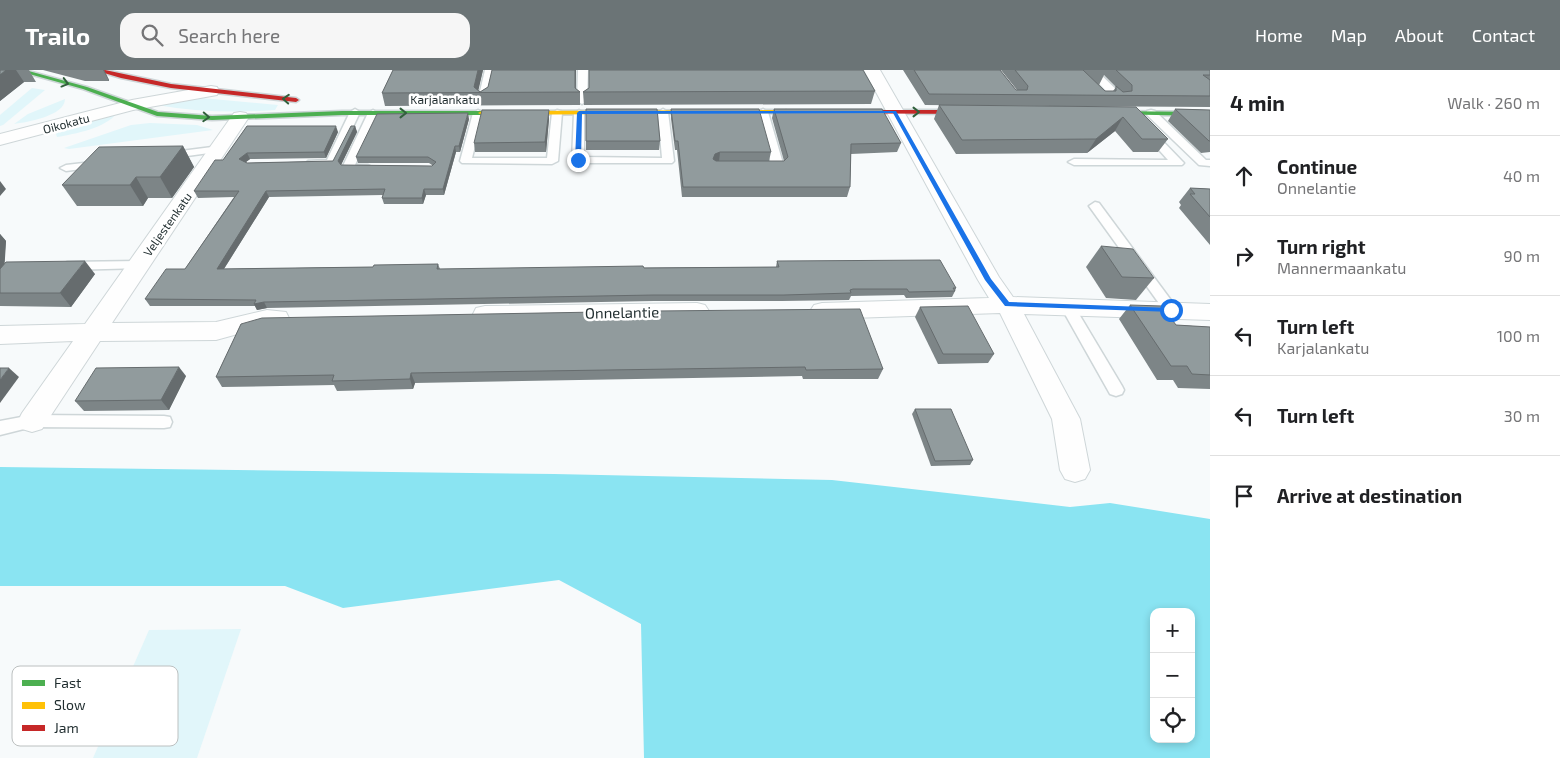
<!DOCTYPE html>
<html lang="en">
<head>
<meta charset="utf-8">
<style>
	body { margin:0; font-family:"Exo 2",sans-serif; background:#f6f6f6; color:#202124 }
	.controls { position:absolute; right:15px; bottom:15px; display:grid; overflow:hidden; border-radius:10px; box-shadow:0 2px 8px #0003 }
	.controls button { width:45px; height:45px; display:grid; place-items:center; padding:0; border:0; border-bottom:1px solid #e0e0e0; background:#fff; color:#202124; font:25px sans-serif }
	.stop { position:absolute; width:15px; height:15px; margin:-11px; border:4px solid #1a73e8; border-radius:50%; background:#fff }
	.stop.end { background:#1a73e8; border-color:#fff; box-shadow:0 1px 5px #0008 }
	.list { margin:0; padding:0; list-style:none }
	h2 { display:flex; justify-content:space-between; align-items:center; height:65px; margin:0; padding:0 20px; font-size:21px }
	h2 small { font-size:16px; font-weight:400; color:#757577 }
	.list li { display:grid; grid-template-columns:32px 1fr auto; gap:15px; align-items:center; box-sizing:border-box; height:80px; padding:0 20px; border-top:1px solid #e0e0e0 }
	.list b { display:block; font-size:19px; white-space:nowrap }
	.list p { margin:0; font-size:16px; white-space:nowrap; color:#757577 }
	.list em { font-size:16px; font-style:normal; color:#757577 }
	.icon { flex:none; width:28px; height:28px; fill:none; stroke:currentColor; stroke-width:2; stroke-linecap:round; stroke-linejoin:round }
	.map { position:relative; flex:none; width:1210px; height:688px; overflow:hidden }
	header { display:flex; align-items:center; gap:30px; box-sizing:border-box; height:70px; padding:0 25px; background:#6b7476; color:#fff }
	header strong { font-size:24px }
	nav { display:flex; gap:28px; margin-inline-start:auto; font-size:18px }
	.search { width:350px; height:45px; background:#f6f6f6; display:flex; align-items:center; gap:12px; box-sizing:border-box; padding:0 18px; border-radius:15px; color:#757577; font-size:19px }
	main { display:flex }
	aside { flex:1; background:#fff }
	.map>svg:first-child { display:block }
	.green { fill:#e1f6fa }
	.forest { fill:#8ae4f2; fill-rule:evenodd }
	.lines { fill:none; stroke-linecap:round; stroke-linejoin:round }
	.lane-casing { stroke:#ced6d8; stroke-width:3 }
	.street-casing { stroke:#ced6d8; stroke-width:2 }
	.fast-casing { stroke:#ced6d8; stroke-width:3 }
	.slow-casing { stroke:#ced6d8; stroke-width:3 }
	.jam-casing { stroke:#ced6d8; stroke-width:3 }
	.lane { fill:#fefefe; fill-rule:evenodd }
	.street { fill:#fefefe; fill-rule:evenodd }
	.fast { fill:#4caf50; fill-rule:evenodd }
	.slow { fill:#ffc107; fill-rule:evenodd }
	.jam { fill:#c62828; fill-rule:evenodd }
	.wall { fill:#7d8587; fill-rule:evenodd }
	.shaded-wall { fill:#666c6e }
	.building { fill:#919b9d; stroke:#666c6e }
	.oneway { stroke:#31603c }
	.route { fill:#1a73e8 }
	.labels { text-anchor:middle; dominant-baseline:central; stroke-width:5; stroke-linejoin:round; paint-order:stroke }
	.far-street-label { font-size:12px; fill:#1f2c2e; stroke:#fff }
	.street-label { font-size:15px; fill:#1f2c2e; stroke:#fff }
	.key { fill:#fff; stroke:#bcc0c0; stroke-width:1 }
	.key-label { font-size:14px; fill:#1f2c2e }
</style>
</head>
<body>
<header>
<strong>Trailo</strong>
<div class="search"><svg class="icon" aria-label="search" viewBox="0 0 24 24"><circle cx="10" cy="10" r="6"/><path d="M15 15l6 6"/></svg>Search here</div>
<nav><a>Home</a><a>Map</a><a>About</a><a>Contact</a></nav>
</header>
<main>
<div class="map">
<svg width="1210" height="688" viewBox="0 0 1210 688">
	<rect width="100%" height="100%" fill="#f7fafb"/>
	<g class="green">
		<path d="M 32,18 L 45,20 L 3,55 L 0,56 L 0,45 Z"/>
		<path d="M 202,28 L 278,35 L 275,40 C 235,43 196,42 157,35 L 182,29 Z"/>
		<path d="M 65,29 C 65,46 27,52 14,54 L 28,44 Z"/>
		<path d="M 116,44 C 105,58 75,64 57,67 L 55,61 Z"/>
		<path d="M 150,53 L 197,55 L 213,60 L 69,79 L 64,78 L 131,55 Z"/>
		<path d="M 241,559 L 197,688 L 93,688 L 149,560 Z"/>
	</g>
	<path class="forest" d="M 0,397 L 554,404 L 832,410 L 1070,437 L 1110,433 L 1210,449 L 1210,688 L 644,688 L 641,554 L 559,510 L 343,538 L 285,516 L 0,516 ZM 1154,542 L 1191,542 L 1191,669 L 1154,669 Z"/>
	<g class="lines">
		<defs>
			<g id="lane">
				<path d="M 485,0 L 495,0 L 488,30 L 483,33 L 478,30 Z"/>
				<path d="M 578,0 L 588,0 L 587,31 L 582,34 L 577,31 Z"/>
				<path d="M 1086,0 L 1096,0 L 1124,27 L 1124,31 L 1116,31 Z"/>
				<path d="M 355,39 L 360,42 L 335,95 L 308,95 L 306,93 L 308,91 L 327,90 L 350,42 Z"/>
				<path d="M 663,39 L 668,42 L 674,91 L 672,93 L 578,93 L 572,90 L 574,43 L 579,40 L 584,43 L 584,87 L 662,88 L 658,42 Z"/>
				<path d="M 763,39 L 768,42 L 784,97 L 782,99 L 763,100 L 757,97 L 763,94 L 771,94 L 758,42 Z"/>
				<path d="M 373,40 L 378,43 L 355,95 L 368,95 L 374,98 L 368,101 L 344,100 L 342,98 L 368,43 Z"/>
				<path d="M 478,40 L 483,43 L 472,88 L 547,88 L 552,43 L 557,40 L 561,41 L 562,43 L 558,91 L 552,94 L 462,93 L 460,91 L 473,43 Z"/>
				<path d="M 1151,40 L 1155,41 L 1206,90 L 1210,90 L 1210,96 L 1199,95 L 1147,45 L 1147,41 Z"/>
				<path d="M 1148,59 L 1152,60 L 1182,91 L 1184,93 L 1182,95 L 1074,95 L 1068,92 L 1074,89 L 1168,90 L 1143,62 Z"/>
				<path d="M 220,76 L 225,79 L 224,81 L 165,89 L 159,86 L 165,83 Z"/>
				<path d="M 101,91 L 105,92 L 107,94 L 105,96 L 66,101 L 60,98 L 66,95 Z"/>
				<path d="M 1095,132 L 1099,133 L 1176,237 L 1178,240 L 1176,243 L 1166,243 L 1089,136 Z"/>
				<path d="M 139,191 L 144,192 L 146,195 L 144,198 L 67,200 L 60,196 L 67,192 Z"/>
				<path d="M 1068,232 L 1073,234 L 1122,316 L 1124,320 L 1122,324 L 1116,326 L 1110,324 L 1061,237 L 1063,234 Z"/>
				<path d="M 32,345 L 164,346 L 170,347 L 172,352 L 170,357 L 164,358 L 32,357 L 0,365 L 0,351 Z"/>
			</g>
			<g id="street">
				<path d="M 864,0 L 880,0 L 999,207 L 1013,227 L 1210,234 L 1210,250 L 1024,244 L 1080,349 L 1090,400 L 1085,409 L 1075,412 L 1065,409 L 1060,400 L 1052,349 L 1000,243 L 822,249 L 814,247 L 810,241 L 814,235 L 822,233 L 989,228 L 978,210 Z"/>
				<path d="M 211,16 L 217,17 L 219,21 L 217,25 L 133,40 L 0,75 L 0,64 L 132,30 Z"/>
				<path d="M 240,42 L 246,43 L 249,47 L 112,253 L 216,252 L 267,240 L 286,242 L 289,248 L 286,254 L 267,256 L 216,270 L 100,271 L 42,359 L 32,362 L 22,359 L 18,351 L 22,343 L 73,271 L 0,274 L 0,256 L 85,254 L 234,43 Z"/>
				<path d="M 697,233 L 705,235 L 709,241 L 705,247 L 697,249 L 485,252 L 476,250 L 473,244 L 476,238 L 485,236 Z"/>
			</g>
			<g id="fast">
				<path d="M 15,0 L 25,0 L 87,17 L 158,42 L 212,46 L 342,41 L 482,41 L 486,43 L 482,45 L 342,45 L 212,50 L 157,46 L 83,19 Z"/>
				<path d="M 1104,41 L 1210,42 L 1210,46 L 1102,44 L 1102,42 Z"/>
			</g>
			<path id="slow" d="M 786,40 L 790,42 L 788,43 L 482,45 L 478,43 L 482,41 Z"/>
			<g id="jam">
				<path d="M 94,0 L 105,0 L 171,14 L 296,28 L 299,30 L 296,32 L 171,18 L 121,8 Z"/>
				<path d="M 786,40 L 974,40 L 978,42 L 974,44 L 784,43 L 782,42 Z"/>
			</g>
		</defs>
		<use href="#lane" class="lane-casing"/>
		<use href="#street" class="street-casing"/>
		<use href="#fast" class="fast-casing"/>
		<use href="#slow" class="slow-casing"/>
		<use href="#jam" class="jam-casing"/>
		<use href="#lane" class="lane"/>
		<use href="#street" class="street"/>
		<use href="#fast" class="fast"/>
		<use href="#slow" class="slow"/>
		<use href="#jam" class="jam"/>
	</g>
	<g class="wall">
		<path d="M 0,0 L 29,0 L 36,12 L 24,12 L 0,31 Z"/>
		<path d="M 43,0 L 104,0 L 109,10 L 109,11 L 85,11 Z"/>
		<path d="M 393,0 L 483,0 L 478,20 L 480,22 L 488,17 L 492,0 L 576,0 L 576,19 L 580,22 L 580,35 L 385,36 L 382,23 Z"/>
		<path d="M 903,0 L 1000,0 L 1016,20 L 1017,20 L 1001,0 L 1210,0 L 1210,37 L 925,35 ZM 1104,5 L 1116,17 L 1113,21 L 1105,21 L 1099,15 Z"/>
		<path d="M 589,18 L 875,21 L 871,34 L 584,35 L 583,22 Z"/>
		<path d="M 939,35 L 1136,37 L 1168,69 L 1158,82 L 1133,82 L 1115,61 L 1087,83 L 956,84 L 934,49 Z"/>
		<path d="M 586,39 L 660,71 L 659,80 L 586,80 Z"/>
		<path d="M 671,39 L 771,82 L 769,91 L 784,91 L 772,48 L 774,39 L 901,73 L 897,82 L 851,84 L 850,117 L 847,127 L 682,127 L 677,80 L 675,80 L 671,49 Z"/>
		<path d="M 1175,39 L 1210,40 L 1210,82 L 1201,83 L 1168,51 Z"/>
		<path d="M 469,49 L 460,82 L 456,82 L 444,125 L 426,125 L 423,134 L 384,134 L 382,128 L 383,125 L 269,127 L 224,199 L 373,197 L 438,194 L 440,199 L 776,197 L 777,191 L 956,218 L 955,221 L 952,227 L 906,228 L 904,225 L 851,226 L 849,230 L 782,231 L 654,231 L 267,238 L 257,240 L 255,236 L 150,236 L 145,229 L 185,199 L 234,127 L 198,128 L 194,121 L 223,90 L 247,56 L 338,62 L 326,88 L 250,89 L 246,92 L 247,93 L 333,91 L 355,56 L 357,62 L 341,95 L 432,96 L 432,95 L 429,93 L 358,93 L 356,87 Z"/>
		<path d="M 549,49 L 546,82 L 475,82 L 474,73 Z"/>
		<path d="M 183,76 L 194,97 L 172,128 L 148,128 L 143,136 L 77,136 L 62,115 Z"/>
		<path d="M 1190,118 L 1210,119 L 1210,175 L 1179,138 L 1181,135 L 1179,132 Z"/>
		<path d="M 0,164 L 6,171 L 4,194 L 95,204 L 71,237 L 0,236 Z"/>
		<path d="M 1101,176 L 1154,208 L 1136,230 L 1106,228 L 1086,197 Z"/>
		<path d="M 1130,235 L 1176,255 L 1210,257 L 1210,319 L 1178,318 L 1173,310 L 1157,310 L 1119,249 Z"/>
		<path d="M 920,237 L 994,284 L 988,293 L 938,294 L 915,247 Z"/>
		<path d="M 241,254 L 883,299 L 878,309 L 803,309 L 802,306 L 415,313 L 413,319 L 337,321 L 334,315 L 222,317 L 216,307 Z"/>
		<path d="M 186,306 L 169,340 L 84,341 L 75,331 Z"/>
		<path d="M 915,339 L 973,390 L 970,395 L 931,396 L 912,344 Z"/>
	</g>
	<g class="shaded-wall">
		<path d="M 6,0 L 16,0 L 24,12 L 0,31 L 0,5 Z"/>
		<path d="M 103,0 L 104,0 L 109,10 L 109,11 Z"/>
		<path d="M 478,0 L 483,0 L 478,22 L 474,17 Z"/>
		<path d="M 575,0 L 576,0 L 575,22 Z"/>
		<path d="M 549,40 L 549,49 L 546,82 L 545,72 Z"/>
		<path d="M 468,43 L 469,49 L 460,82 L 459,76 Z"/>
		<path d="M 1123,47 L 1115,61 L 1087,83 L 1096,69 Z"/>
		<path d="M 336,56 L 338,62 L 326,88 L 324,82 Z"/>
		<path d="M 355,56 L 357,62 L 340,97 L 338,91 Z"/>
		<path d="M 183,76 L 194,97 L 172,128 L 160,107 Z"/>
		<path d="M 455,76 L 456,82 L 444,125 L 443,119 Z"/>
		<path d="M 720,82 L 719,92 L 714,94 L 713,89 L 715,84 Z"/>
		<path d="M 247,83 L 250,89 L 242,95 L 239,89 Z"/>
		<path d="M 136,107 L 148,128 L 143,136 L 130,115 Z"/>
		<path d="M 0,111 L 6,119 L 0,126 Z"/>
		<path d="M 424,119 L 426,125 L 423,134 L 422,128 Z"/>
		<path d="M 266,121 L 269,127 L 220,205 L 217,199 Z"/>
		<path d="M 0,164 L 6,171 L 3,222 L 0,220 Z"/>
		<path d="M 85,191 L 95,204 L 71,237 L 60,223 Z"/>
		<path d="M 264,232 L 267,238 L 257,240 L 254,234 Z"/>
		<path d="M 179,297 L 186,306 L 169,340 L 161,330 Z"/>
		<path d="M 9,298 L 19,307 L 0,333 L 0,310 Z"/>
		<path d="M 411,303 L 415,313 L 413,319 L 410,309 Z"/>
	</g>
	<g class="building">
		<path d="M 0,0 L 6,0 L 0,5 Z"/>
		<path d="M 393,0 L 478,0 L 474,17 L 480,22 L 488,17 L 492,0 L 575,0 L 575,18 L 580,22 L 382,23 Z"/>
		<path d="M 589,0 L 863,0 L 875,21 L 583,22 L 589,18 Z"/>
		<path d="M 914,0 L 1000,0 L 1016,20 L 1027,20 L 1028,16 L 1015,0 L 1083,0 L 1105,21 L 1116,21 L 1116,16 L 1123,22 L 1132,21 L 1132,15 L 1116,0 L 1210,0 L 1210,5 L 1203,5 L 1210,10 L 1210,26 L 929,24 Z"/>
		<path d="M 939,35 L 1136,37 L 1168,69 L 1142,69 L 1123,47 L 1096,69 L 962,70 Z"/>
		<path d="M 586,39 L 657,39 L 660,71 L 586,71 Z"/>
		<path d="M 671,39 L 759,39 L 771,82 L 720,82 L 715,84 L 713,89 L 716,91 L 784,91 L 788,87 L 774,39 L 882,39 L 901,73 L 851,74 L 850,117 L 683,117 L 678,71 L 675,71 Z"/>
		<path d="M 1175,39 L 1210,40 L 1210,71 L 1209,71 Z"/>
		<path d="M 482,40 L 549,40 L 545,72 L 474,73 Z"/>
		<path d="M 468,43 L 459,76 L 455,76 L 443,119 L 424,119 L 422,128 L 382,128 L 385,119 L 266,121 L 217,199 L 373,197 L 374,195 L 438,194 L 437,199 L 643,196 L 644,198 L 779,197 L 777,191 L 940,190 L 956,218 L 953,218 L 955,221 L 909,222 L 907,219 L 853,219 L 850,220 L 851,223 L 784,225 L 654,225 L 264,232 L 254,234 L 256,230 L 145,229 L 166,199 L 185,199 L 239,121 L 194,121 L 215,90 L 223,90 L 247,56 L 336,56 L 324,82 L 247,83 L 239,89 L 247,93 L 333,91 L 351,56 L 355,56 L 338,91 L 341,95 L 432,96 L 436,92 L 428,87 L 356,87 L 377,44 Z"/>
		<path d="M 183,76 L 160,107 L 136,107 L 130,115 L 62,115 L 99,77 Z"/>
		<path d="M 1190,118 L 1210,119 L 1210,147 L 1190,124 L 1195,124 Z"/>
		<path d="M 1101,176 L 1133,179 L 1154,208 L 1122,207 Z"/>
		<path d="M 85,191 L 60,223 L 0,223 L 0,199 L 6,192 Z"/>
		<path d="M 1130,235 L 1162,236 L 1176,255 L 1210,257 L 1210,305 L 1192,304 L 1187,296 L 1171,296 Z"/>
		<path d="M 968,236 L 994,284 L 943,284 L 920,237 Z"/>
		<path d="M 860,239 L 883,299 L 806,300 L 805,297 L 411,303 L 410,309 L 332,311 L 334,305 L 216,307 L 241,254 L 262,248 L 655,241 Z"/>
		<path d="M 179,297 L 161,330 L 75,331 L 96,298 Z"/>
		<path d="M 0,298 L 9,298 L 0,310 Z"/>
		<path d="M 915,339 L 951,339 L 973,390 L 935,391 Z"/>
	</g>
	<defs><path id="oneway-chevron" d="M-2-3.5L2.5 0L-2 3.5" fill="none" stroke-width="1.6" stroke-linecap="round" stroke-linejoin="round" transform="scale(1.25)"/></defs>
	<g class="oneway">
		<use href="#oneway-chevron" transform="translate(65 13) rotate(15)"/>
		<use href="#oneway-chevron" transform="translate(286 29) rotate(-176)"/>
		<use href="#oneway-chevron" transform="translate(916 42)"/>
		<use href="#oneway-chevron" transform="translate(403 43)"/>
		<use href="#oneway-chevron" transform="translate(206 47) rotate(3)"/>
	</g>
	<path class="route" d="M 896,41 L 991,209 L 1009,232 L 1171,238 L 1173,239 L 1173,242 L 1005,236 L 985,210 L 893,43 L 582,44 L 581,90 L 578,91 L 575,90 L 577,43 L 579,41 Z"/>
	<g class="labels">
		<g class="far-street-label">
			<text x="445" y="29">Karjalankatu</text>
			<text transform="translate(66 53) rotate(-15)">Oikokatu</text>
			<text transform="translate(167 154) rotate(-55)">Veljestenkatu</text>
		</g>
		<g class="street-label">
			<text transform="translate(622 242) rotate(-1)">Onnelantie</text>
		</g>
	</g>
	<rect x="12" y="596" width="166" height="80" rx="8" class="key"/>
	<rect x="22" y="610" width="23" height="6" fill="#4caf50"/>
	<rect x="22" y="632" width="23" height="7" fill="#ffc107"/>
	<rect x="22" y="655" width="23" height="6" fill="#c62828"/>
	<g class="key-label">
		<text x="54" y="618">Fast</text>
		<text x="54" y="640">Slow</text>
		<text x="54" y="663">Jam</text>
	</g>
</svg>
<div class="controls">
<button>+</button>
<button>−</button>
<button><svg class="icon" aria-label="locate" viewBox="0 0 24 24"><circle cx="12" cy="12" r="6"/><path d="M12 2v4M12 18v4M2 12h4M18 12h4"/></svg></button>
</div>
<div class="stop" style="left:1171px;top:240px"></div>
<div class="stop end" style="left:578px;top:90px"></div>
</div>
<aside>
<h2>4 min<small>Walk · 260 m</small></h2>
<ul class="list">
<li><svg class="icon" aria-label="ahead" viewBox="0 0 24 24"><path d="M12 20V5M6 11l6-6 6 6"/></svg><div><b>Continue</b><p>Onnelantie</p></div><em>40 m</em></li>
<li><svg class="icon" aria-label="right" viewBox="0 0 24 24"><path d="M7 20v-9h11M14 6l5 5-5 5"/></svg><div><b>Turn right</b><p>Mannermaankatu</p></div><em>90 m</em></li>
<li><svg class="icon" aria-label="left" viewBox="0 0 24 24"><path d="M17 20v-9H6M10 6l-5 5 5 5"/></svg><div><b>Turn left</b><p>Karjalankatu</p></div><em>100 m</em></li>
<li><svg class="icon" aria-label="left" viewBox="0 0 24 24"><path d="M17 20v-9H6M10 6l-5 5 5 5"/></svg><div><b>Turn left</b></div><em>30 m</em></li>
<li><svg class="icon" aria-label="arrive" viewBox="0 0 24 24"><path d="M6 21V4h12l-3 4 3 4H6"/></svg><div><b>Arrive at destination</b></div></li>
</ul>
</aside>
</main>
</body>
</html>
